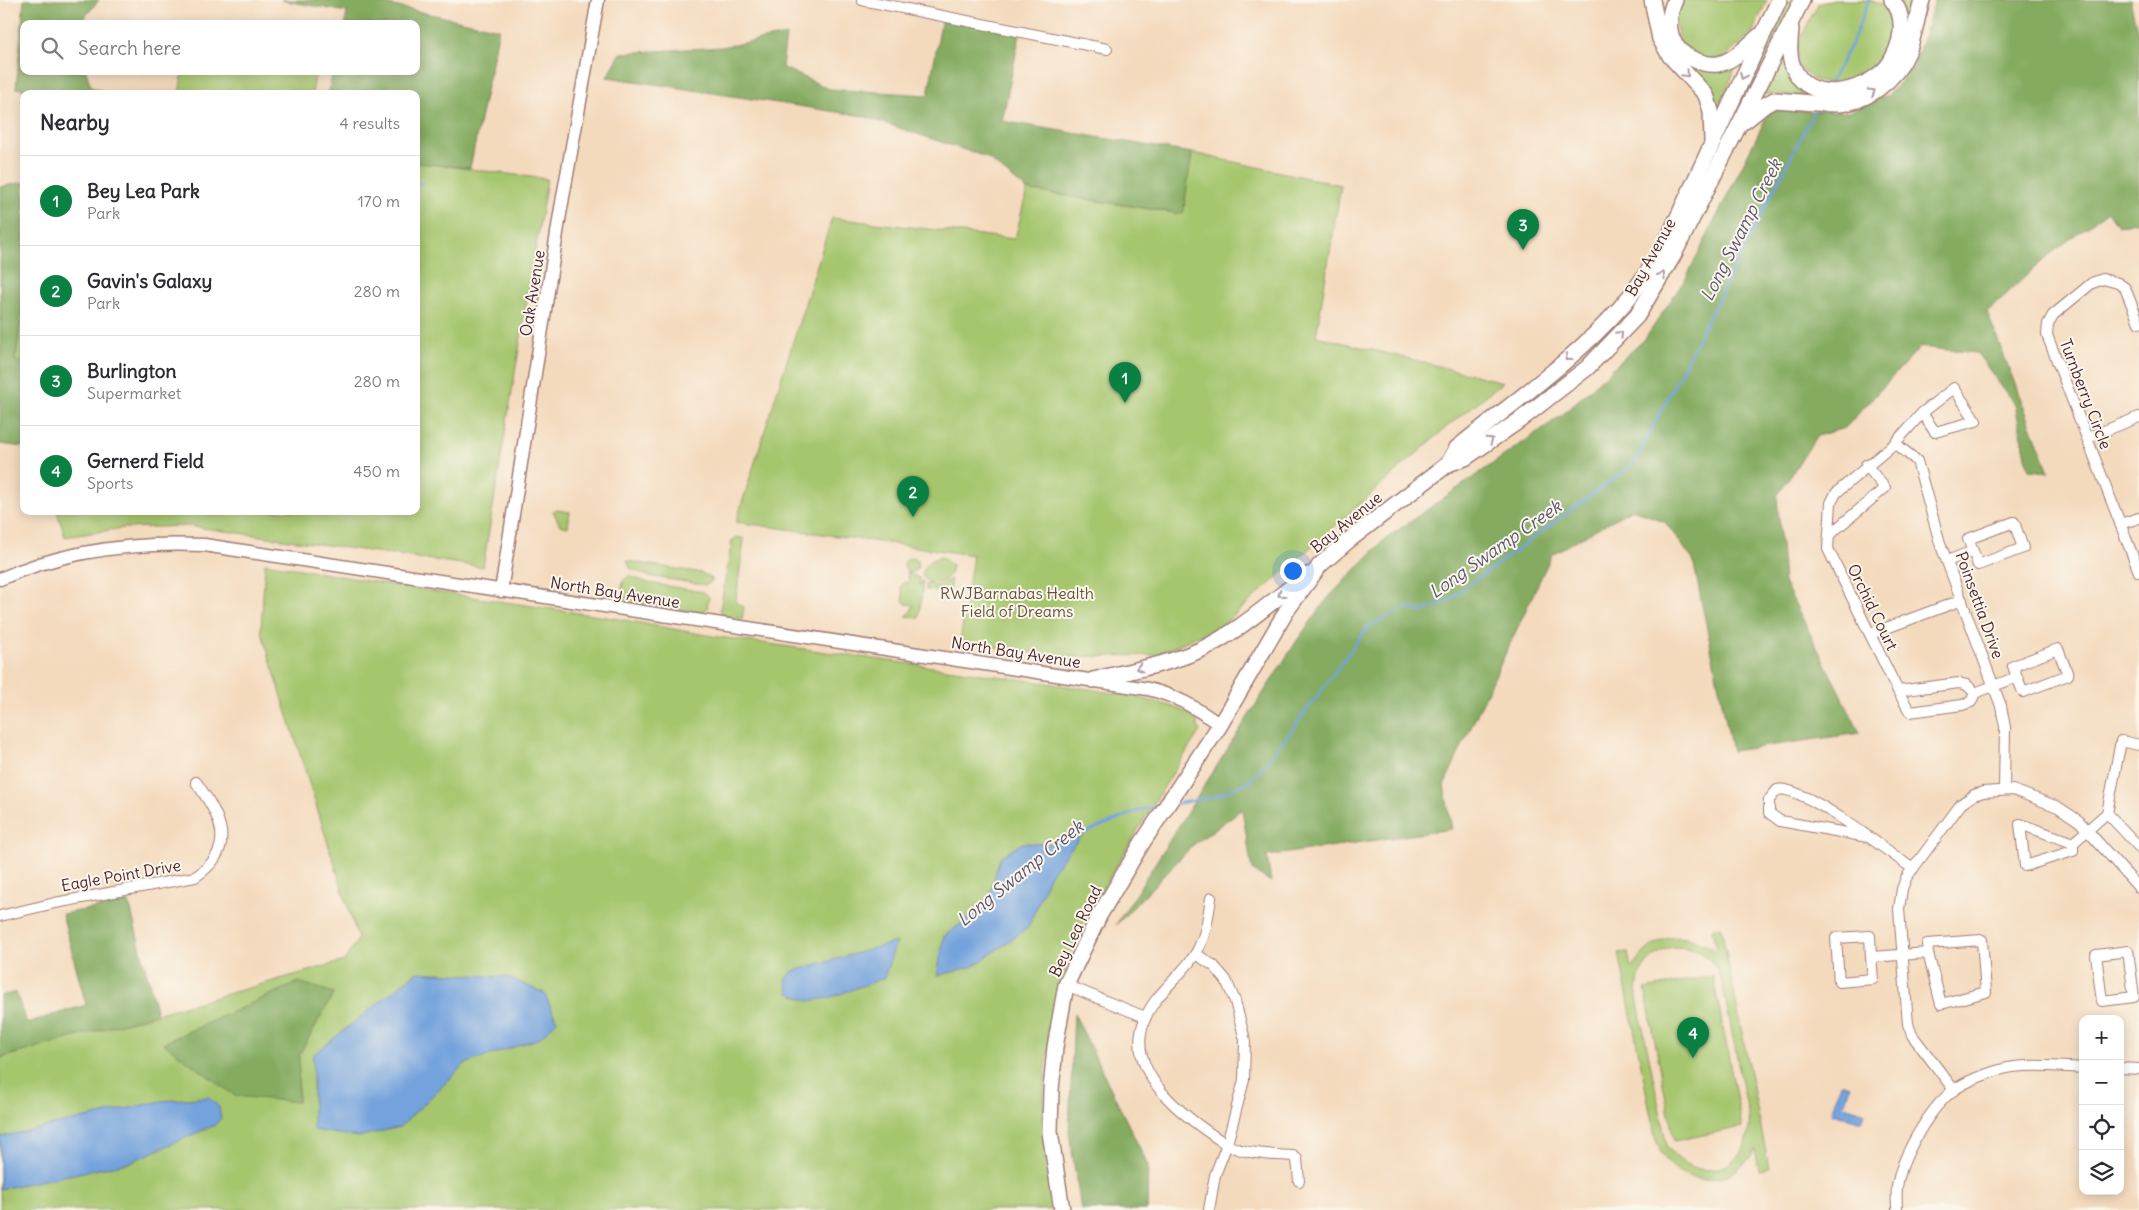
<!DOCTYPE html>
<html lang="en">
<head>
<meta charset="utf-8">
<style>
	body { margin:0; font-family:Delius,sans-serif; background:#f2f2f3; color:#2b2b33 }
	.controls { position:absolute; right:15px; bottom:15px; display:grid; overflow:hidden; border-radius:10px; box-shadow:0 2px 12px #0003 }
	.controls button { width:45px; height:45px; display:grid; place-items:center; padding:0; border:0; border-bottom:1px solid #e1e1e2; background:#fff; color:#2b2b33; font:25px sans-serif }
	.you { position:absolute; left:1292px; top:570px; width:18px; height:18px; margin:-12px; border:4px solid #fff; border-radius:50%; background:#1a73e8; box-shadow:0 0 0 8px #1a73e833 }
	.badge { display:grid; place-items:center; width:32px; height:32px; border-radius:50%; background:#0b8043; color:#fff; font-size:16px; font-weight:700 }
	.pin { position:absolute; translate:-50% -41px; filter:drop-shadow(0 1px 2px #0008) }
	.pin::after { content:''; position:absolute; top:26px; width:18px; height:15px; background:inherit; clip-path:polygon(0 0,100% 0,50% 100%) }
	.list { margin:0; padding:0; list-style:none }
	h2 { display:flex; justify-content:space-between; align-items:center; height:65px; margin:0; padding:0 20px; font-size:21px }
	h2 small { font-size:16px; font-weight:400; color:#7c7c81 }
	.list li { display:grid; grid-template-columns:32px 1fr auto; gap:15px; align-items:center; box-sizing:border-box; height:90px; padding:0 20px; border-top:1px solid #e1e1e2 }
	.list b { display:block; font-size:19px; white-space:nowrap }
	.list p { margin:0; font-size:16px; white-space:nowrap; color:#7c7c81 }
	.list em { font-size:16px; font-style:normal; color:#7c7c81 }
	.icon { flex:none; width:28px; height:28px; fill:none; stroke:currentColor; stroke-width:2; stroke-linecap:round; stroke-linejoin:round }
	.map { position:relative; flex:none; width:2139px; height:1210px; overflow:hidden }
	.search { position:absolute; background:#fff; box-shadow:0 2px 12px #0003; left:20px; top:20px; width:400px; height:55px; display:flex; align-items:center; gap:12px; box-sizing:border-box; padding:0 18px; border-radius:10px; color:#7c7c81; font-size:19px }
	.panel { position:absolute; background:#fff; box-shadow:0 2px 12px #0003; left:20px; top:90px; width:400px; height:425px; border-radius:10px }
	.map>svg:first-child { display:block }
	.green { fill:#a6c66e; stroke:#78724c; fill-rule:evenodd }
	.forest { fill:#84ab61; stroke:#676546 }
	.water { fill:#73a2dc; stroke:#5e6084 }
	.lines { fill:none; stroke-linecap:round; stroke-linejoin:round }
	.stream { stroke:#73a2dc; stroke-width:2.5 }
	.minor-casing { stroke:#9f7c74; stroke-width:12 }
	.tertiary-casing { stroke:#9f7c74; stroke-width:15 }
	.primary-casing { stroke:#9f7c74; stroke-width:18 }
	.minor { stroke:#fff; stroke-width:10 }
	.tertiary { stroke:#fff; stroke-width:12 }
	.primary { stroke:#fff; stroke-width:15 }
	.oneway { stroke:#ae9aa0 }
	.labels { text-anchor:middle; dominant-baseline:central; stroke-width:4; stroke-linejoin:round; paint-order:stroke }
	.street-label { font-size:16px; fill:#4a1f2b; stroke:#fbf7ec }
	.park-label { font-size:16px; fill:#66513f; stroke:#fbf7ec }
	.water-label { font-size:18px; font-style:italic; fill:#5a5372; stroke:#fbf7ec }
</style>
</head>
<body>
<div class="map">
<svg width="2139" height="1210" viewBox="0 0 2139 1210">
	<rect width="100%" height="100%" fill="#fbf7ec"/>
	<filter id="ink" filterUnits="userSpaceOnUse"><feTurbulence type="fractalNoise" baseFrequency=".02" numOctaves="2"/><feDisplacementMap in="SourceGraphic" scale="10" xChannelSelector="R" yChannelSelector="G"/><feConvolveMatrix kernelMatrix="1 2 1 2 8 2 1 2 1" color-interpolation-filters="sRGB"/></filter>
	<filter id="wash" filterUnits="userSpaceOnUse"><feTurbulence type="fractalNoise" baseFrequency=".0096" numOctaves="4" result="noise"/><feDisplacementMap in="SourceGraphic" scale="20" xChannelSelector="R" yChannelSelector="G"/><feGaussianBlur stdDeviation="1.12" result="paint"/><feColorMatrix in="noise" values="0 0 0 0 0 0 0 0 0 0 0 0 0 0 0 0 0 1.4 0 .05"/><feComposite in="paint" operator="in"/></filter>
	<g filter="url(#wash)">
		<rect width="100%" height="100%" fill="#f4dabd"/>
		<g class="green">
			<path d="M 1680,0 L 1767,0 L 1752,33 L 1724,58 L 1702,59 L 1680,43 L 1674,18 Z"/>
			<path d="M 1785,0 L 1795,0 L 1706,176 L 1704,176 Z"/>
			<path d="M 1834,0 L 1869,0 L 1890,8 L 1891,39 L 1877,65 L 1855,79 L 1836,84 L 1814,80 L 1798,65 L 1798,43 L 1818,4 Z"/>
			<path d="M 1899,0 L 1916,0 L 1907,34 Z"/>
			<path d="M 1784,52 L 1815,97 L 1765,94 Z"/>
			<path d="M 1684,61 L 1736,66 L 1716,117 Z"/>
			<path d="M 183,71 L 316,71 L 312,94 L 179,94 Z"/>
			<path d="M 1192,153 L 1341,185 L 1316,336 L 1503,382 L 1450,424 L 1223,625 L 1155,655 L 1061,657 L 960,642 L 973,555 L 736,522 L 832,218 L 1015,239 L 1027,190 L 1182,214 Z"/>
			<path d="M 416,162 L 547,179 L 483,567 L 189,526 L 123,528 L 65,537 L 57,511 L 416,511 Z"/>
			<path d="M 24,294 L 24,363 L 15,361 Z"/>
			<path d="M 557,510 L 570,512 L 568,527 L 560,525 L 553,511 Z"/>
			<path d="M 736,537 L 743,538 L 744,540 L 736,599 L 737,604 L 744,607 L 742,619 L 725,617 L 720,610 L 732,540 Z"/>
			<path d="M 943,557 L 952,566 C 951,575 947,581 937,583 L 929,582 L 922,576 C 925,564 929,558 943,557 Z"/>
			<circle cx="911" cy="565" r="7"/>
			<path d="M 627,561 L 702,573 L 713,580 L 710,583 L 706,585 L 648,576 L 630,568 Z"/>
			<path d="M 265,563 L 404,587 L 613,618 L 712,636 L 1089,689 C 1110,693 1184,703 1196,720 C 1198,723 1198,728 1200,731 C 1172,773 1146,816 1120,860 C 1105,885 1088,911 1076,939 C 1067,961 1061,985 1056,1008 C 1041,1075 1038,1143 1054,1210 L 0,1210 L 0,1058 L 344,961 L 358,939 L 261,630 Z"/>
			<path d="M 907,572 L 919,578 L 919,585 L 922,580 L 923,582 L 919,618 L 906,616 L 910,613 L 914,605 L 907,604 L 904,602 L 901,587 L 903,583 L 909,582 Z"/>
			<path d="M 629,576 L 649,583 L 704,592 L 709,597 L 707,608 L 702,613 L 697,612 L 625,602 L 621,595 L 623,581 Z"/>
			<path d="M 951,579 L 949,593 L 926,590 L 926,583 L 938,586 Z"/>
			<path d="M 1721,927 L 1769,1168 L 1759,1170 L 1755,1149 C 1738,1182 1692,1191 1667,1161 C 1661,1154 1658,1146 1655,1137 L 1619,953 L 1628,952 L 1631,968 C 1656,934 1679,928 1716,951 L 1712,929 ZM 1672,947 C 1698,947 1714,957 1722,982 L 1749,1118 C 1754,1170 1696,1189 1667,1146 L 1637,998 C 1636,972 1647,956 1672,947 Z"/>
			<path d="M 1713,976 L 1742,1127 L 1674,1141 L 1645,989 Z"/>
		</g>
		<g class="forest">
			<path d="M 24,0 L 99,0 L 79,24 L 24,24 L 24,71 L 86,71 L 91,87 L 109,94 L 49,94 L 16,88 Z"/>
			<path d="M 281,0 L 366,0 L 499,29 L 470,168 L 416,163 L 416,94 L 328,94 L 333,71 L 416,71 L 416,24 L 345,24 L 347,12 Z"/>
			<path d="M 1935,0 L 2130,0 L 2139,37 L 2139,221 L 2118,226 L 2108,211 L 2050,254 L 1987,312 L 2049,472 L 2029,470 L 2015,405 L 1977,353 L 1920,347 L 1845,428 L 1817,436 L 1777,496 L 1784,582 L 1860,733 L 1732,751 L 1693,560 L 1665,522 L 1632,509 L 1552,554 L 1444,785 L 1452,829 L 1267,856 L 1271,882 L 1252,870 L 1242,809 L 1193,845 L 1116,925 L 1237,734 L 1298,639 L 1328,598 L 1384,540 L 1562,415 L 1645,339 L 1686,278 L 1770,110 L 1848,112 L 1888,95 L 1914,67 Z"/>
			<path d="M 942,17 L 1020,34 L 1002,121 L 1192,153 L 1183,214 L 1027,190 L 986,157 L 863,116 L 607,77 L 621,53 L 722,47 L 786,35 L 782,67 L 829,89 L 928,95 Z"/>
			<path d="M 24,182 L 24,294 L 15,361 L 24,363 L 24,447 L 0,444 L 0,187 Z"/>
			<path d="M 129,902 L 157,1014 L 0,1058 L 0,996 L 16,992 L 26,1023 L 86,1005 L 62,914 Z"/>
			<path d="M 299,982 L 334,993 L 299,1055 L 298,1102 L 235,1096 L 163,1043 Z"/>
			<path d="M 1074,1013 L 1148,1165 L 1147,1210 L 1081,1210 L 1069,1132 Z"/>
		</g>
		<g class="water">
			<path d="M 1084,833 L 1050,874 L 1028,928 L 974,966 L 937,976 L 944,936 L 987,905 L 1000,857 L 1022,843 L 1051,844 Z"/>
			<path d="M 896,942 L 884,978 L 829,998 L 808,1001 L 789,993 L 786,980 L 793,971 Z"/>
			<path d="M 417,972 L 507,977 L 544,993 L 557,1021 L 540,1038 L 465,1064 L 400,1127 L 358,1137 L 313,1130 L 313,1055 Z"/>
			<path d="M 1840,1083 L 1850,1086 L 1844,1106 L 1865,1112 L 1862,1122 L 1831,1113 Z"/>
			<path d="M 209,1097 L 219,1107 L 221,1118 L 215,1125 L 128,1163 L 0,1189 L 0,1137 L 161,1101 Z"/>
		</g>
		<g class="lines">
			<g class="stream">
				<path d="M 1828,86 L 1853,41 L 1869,0"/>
				<path d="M 416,184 L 423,183"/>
				<path d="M 1175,804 L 1217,796 L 1251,780 L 1292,730 L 1368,627 L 1407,607 L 1422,612 L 1446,602 L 1634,464 L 1816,108"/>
				<path d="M 1083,834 L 1139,810 L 1160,806"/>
			</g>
		</g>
	</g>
	<g filter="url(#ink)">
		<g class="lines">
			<defs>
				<g id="minor">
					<path d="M 862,0 L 1107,49"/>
					<path d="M 2139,323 L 2125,288 L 2118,283 L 2103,279 L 2092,283 L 2053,315 L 2048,324 L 2047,335 L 2139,572"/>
					<path d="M 1922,413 L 1954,388 L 1976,421 L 1935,432 L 1922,413 L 1895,443 L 1836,493 L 1831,503 L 1828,549 L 1898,691 L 1959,683 L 1967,685 L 1975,693 L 2017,677 L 2013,666 L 2058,649 L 2068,675 L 2023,692 L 2017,677"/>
					<path d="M 2087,438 L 2139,417"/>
					<path d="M 1895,443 L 1917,461 L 1940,543 L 2001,706 L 2005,727 L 2004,790"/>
					<path d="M 2120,524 L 2139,518"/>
					<path d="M 1829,535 L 1885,488 L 1866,465"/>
					<path d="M 1947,561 L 1973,551 L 1968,539 L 2014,522 L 2023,548 L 1978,565 L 1973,551"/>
					<path d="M 1870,634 L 1962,600"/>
					<path d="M 1898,691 L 1910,712 L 1962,705 L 1971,702 L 1975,693"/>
					<path d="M 2107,813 L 2139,847"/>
					<path d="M 1868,837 L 1780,821 L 1769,813 L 1769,800 L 1777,790 C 1801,783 1890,853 1913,869"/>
					<path d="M 2073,843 L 2073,851 L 2025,866 L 2020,824 L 2073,843 L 2107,813 L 2121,741 L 2139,745"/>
					<path d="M 1211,898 C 1208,917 1206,936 1196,953 C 1182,976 1155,993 1145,1019 C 1122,1073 1187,1119 1226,1144 C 1242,1154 1274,1155 1293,1156 L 1297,1159 L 1299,1181"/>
					<path d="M 0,916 L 55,903 L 195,877 C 239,848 220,816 196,782"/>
					<path d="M 2128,951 L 2134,997 L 2102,1001 L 2096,955 Z"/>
					<path d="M 1196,954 L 1214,966 L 1226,980 L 1235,1001 L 1245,1040 L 1244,1080 L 1227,1144 L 1215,1175 L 1209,1210"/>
					<path d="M 1871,957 L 1873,979 L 1839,982 L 1836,938 L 1870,936 L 1871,957 L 1928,953 L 1927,944 L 1982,940 L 1986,992 L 1941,1004 L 1928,953"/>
					<path d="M 1066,985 L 1145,1017"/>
					<path d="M 2120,1068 L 2139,1069"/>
					<path d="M 1954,1090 L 1912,1035 L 1908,1024 L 1899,909 L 1902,889 L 1906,878 L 1961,804 L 1974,795 L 1983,792 L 2013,790 L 2058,807 L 2079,821 L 2139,888"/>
					<path d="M 1897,1210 C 1897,1203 1896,1194 1897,1187 C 1901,1158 1929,1108 1954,1090 C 1966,1081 1988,1073 2003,1069 C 2026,1063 2059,1067 2083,1068"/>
				</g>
				<g id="tertiary">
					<path d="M 0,579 C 64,550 134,542 204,545 L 1148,689 C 1177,696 1195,707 1220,725"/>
					<path d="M 501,591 L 560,214 L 598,0"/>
				</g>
				<g id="primary">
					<path d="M 1652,0 L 1660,39 L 1670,56 L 1706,95 L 1711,111 L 1712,140"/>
					<path d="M 1675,0 C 1664,24 1669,50 1695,60 C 1702,63 1710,65 1718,64 C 1734,61 1747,46 1759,36"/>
					<path d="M 1791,29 C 1790,42 1788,55 1793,67 C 1809,106 1864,93 1887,67 C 1894,58 1900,44 1901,32 C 1902,20 1900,9 1892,0"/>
					<path d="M 1745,121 L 1765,105 L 1774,100 C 1795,101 1816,104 1836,104 C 1866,103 1896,80 1908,52 C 1914,36 1917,17 1922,0"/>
					<path d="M 1448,464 L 1457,448 C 1512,403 1573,361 1620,308 C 1638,288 1651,267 1665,245 L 1779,0"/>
					<path d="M 1093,680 C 1128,671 1167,665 1200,650 C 1239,632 1273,600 1307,575"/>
					<path d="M 1062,1210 L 1050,1132 L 1051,1090 L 1055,1047 L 1066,985 L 1099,916 L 1142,843 L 1220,725 L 1287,610 L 1320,565 L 1349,540 L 1448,464 L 1465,458 L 1520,420 L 1587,368 L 1637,316 L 1673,256 L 1802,0"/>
				</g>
			</defs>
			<use href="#minor" class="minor-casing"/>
			<use href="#tertiary" class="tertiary-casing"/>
			<use href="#primary" class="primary-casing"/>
			<use href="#minor" class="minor"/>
			<use href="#tertiary" class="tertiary"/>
			<use href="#primary" class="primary"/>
		</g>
		<defs><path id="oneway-chevron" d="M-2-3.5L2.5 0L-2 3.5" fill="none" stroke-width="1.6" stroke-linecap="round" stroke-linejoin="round" transform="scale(1.25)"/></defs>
		<g class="oneway">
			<use href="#oneway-chevron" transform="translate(1686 74) rotate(47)"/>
			<use href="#oneway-chevron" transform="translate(1743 76) rotate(115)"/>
			<use href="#oneway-chevron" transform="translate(1872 92) rotate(-32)"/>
			<use href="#oneway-chevron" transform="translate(1662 275) rotate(-61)"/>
			<use href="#oneway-chevron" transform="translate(1620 334) rotate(-46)"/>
			<use href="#oneway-chevron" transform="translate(1568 358) rotate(139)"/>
			<use href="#oneway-chevron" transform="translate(1490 440) rotate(-35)"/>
			<use href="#oneway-chevron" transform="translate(1281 594) rotate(143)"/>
			<use href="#oneway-chevron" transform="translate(1139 668) rotate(166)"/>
		</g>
	</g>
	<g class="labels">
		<g class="street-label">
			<text transform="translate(1650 257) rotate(-61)">Bay Avenue</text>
			<text transform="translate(532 293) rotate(-81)">Oak Avenue</text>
			<text transform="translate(2086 394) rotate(69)">Turnberry Circle</text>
			<text transform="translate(1346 522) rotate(-39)">Bay Avenue</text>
			<text transform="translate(615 592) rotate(9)">North Bay Avenue</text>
			<text transform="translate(1980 605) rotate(70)">Poinsettia Drive</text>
			<text transform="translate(1873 607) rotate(64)">Orchid Court</text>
			<text transform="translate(1016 652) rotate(9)">North Bay Avenue</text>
			<text transform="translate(121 875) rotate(-10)">Eagle Point Drive</text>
			<text transform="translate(1075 931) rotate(-64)">Bey Lea Road</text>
		</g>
		<g class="park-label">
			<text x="1017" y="593">RWJBarnabas Health<tspan x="1017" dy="18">Field of Dreams</tspan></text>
		</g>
		<g class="water-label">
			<text transform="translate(1741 230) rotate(-63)">Long Swamp Creek</text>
			<text transform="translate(1495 549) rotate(-35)">Long Swamp Creek</text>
			<text transform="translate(1020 873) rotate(-39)">Long Swamp Creek</text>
		</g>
	</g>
</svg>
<div class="controls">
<button>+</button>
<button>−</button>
<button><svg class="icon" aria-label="locate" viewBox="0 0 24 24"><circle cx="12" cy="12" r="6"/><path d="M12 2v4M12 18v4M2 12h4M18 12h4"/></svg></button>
<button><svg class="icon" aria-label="layers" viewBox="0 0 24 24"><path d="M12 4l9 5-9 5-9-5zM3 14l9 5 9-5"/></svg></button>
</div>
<div class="you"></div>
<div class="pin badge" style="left:1125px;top:403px">1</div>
<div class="pin badge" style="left:913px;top:517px">2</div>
<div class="pin badge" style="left:1523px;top:250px">3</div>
<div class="pin badge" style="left:1693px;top:1058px">4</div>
<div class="search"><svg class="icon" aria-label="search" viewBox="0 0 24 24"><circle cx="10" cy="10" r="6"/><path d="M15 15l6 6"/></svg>Search here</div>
<section class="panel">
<h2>Nearby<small>4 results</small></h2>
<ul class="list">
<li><span class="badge">1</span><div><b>Bey Lea Park</b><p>Park</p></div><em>170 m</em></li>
<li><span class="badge">2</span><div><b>Gavin's Galaxy</b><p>Park</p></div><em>280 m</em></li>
<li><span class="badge">3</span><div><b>Burlington</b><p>Supermarket</p></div><em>280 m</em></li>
<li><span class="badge">4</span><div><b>Gernerd Field</b><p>Sports</p></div><em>450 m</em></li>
</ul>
</section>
</div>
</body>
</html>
